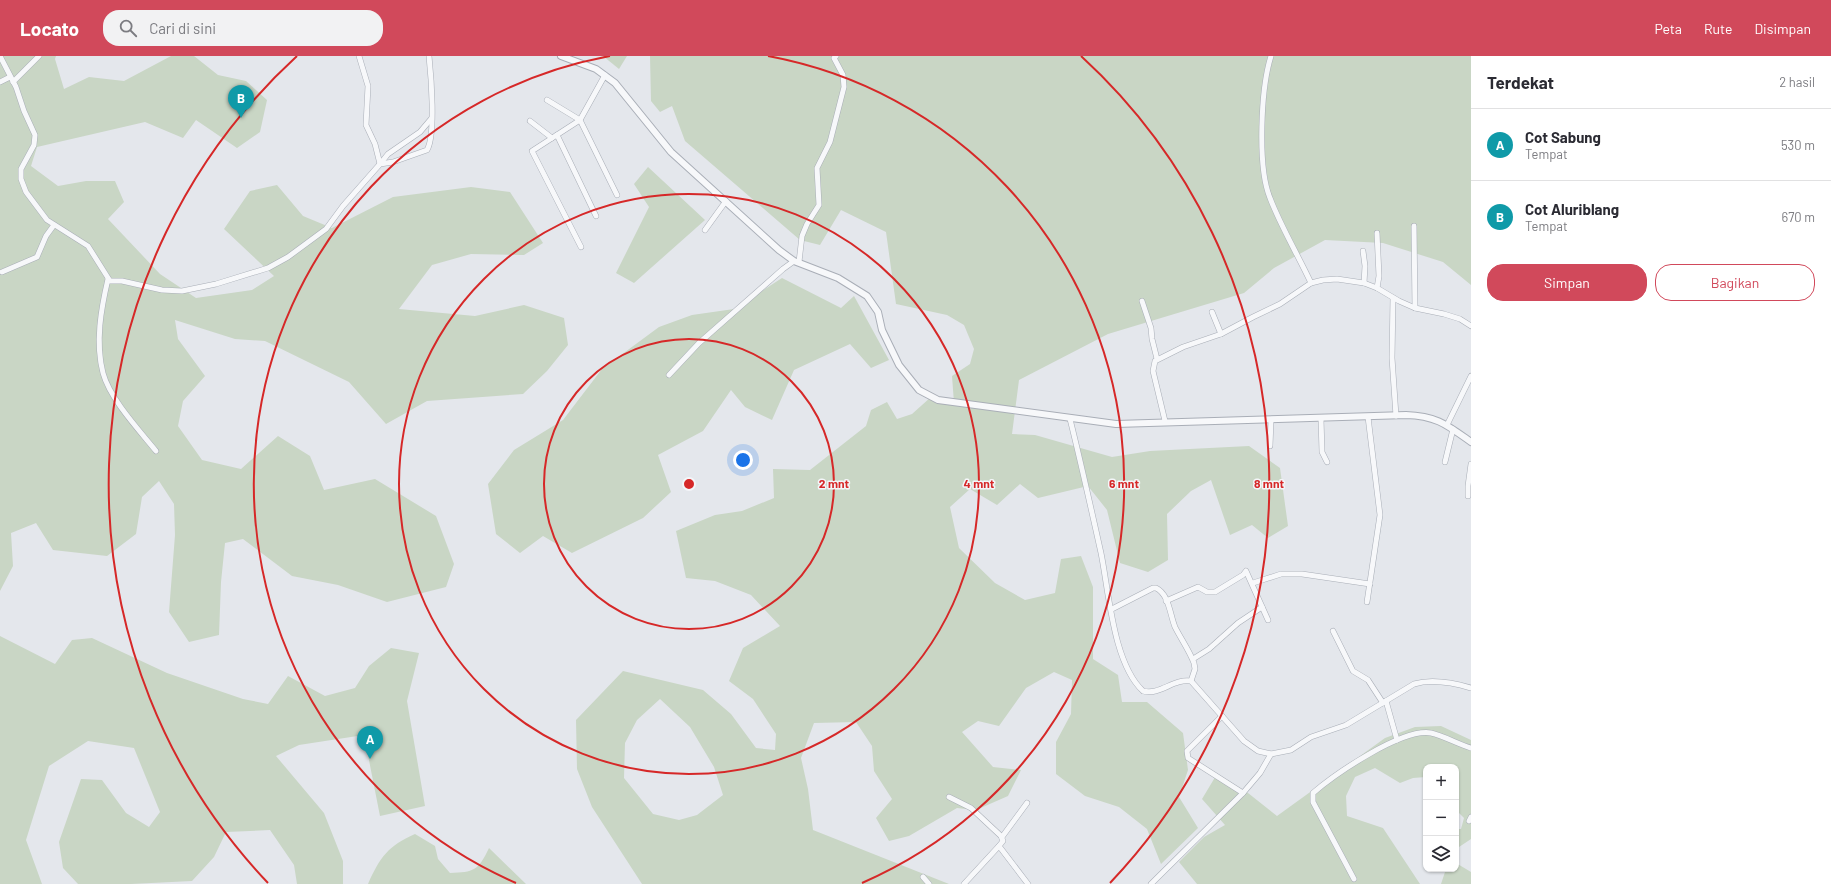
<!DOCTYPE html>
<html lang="id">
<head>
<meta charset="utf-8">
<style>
	body { margin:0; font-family:Barlow,sans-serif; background:#f2f2f3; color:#2b2b33 }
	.controls { position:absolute; right:12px; bottom:12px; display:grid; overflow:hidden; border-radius:8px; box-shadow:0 1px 3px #0004 }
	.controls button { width:36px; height:36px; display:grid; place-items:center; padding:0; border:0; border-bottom:1px solid #e1e1e2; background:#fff; color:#2b2b33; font:20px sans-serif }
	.you { position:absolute; left:743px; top:404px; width:14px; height:14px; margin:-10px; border:3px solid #fff; border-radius:50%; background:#1a73e8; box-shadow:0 0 0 6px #1a73e833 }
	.badge { display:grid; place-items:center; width:26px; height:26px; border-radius:50%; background:#d1495b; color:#fff; font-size:13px; font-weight:700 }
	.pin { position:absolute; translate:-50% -33px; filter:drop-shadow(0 1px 2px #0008) }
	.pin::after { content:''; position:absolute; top:21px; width:14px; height:12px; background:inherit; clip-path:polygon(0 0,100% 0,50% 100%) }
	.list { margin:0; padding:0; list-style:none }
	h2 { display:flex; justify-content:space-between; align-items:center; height:52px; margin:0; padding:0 16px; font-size:17px }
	h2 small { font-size:13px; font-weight:400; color:#7c7c81 }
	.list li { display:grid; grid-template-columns:26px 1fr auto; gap:12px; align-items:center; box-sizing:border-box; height:72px; padding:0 16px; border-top:1px solid #e1e1e2 }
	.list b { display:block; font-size:15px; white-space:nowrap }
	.list p { margin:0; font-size:13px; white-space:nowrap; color:#7c7c81 }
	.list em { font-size:13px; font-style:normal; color:#7c7c81 }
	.actions { display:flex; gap:8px; padding:12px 16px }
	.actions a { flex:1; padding:9px 0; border:1px solid #d1495b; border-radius:16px; text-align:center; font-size:14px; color:#d1495b }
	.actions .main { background:#d1495b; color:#fff }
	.icon { flex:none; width:22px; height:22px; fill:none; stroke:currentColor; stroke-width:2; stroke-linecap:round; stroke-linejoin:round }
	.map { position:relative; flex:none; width:1471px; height:828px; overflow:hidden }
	header { display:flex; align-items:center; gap:24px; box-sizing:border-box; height:56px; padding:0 20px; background:#d1495b; color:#fff }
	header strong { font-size:19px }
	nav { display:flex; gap:22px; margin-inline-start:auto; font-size:14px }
	.search { width:280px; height:36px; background:#f2f2f3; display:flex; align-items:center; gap:10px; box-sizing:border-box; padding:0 14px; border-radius:16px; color:#7c7c81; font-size:15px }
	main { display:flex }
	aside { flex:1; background:#fff }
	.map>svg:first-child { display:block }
	.green { fill:#c9d6c5; fill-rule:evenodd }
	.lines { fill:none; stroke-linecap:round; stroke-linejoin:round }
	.minor-casing { stroke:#a9aeb7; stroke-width:6 }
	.tertiary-casing { stroke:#a9aeb7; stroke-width:8 }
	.minor { stroke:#f7f8fa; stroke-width:5 }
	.tertiary { stroke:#f7f8fa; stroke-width:6 }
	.ring { fill:none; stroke:#d62828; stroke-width:2 }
	.centre { fill:#d62828; stroke:#f4f6f9; stroke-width:2 }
	.ring-label { font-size:12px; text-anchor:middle; font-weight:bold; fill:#d62828; stroke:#f4f6f9; stroke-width:3; stroke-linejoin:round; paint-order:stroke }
</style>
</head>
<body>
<header>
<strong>Locato</strong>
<div class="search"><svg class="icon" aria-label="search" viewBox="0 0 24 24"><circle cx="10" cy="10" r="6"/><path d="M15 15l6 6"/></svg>Cari di sini</div>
<nav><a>Peta</a><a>Rute</a><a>Disimpan</a></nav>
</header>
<main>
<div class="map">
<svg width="1471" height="828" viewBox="0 0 1471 828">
	<rect width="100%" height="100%" fill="#e4e7ec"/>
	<g class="green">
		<path d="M 0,0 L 56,0 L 55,3 L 64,33 L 89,21 L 124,25 L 171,0 L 194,0 L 218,19 L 246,25 L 267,44 L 260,76 L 237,92 L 196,64 L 183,82 L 145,66 L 37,91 L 31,110 L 58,130 L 86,125 L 115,125 L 124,146 L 108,163 L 160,218 L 196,242 L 252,234 L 274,220 L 224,173 L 250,135 L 277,129 L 303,160 L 332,172 L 393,141 L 471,131 L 510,136 L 543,187 L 524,199 L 471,198 L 432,209 L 399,253 L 475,260 L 524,249 L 564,262 L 568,289 L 547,315 L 523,338 L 427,345 L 386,368 L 349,326 L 265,285 L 235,283 L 175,264 L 178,283 L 205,320 L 183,345 L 178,370 L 202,404 L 241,413 L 278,380 L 310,400 L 324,434 L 375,423 L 436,460 L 454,508 L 446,531 L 387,546 L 338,529 L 292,520 L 243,483 L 225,487 L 221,526 L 219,579 L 189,586 L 169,556 L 175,479 L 174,448 L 159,425 L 142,441 L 136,478 L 107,500 L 53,494 L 36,467 L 11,477 L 13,510 L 0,535 Z"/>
		<path d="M 603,0 L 627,0 L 619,13 Z"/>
		<path d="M 650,0 L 1471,0 L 1471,229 L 1443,206 L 1383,187 L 1325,184 L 1274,212 L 1244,237 L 1108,278 L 1019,324 L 1012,378 L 1035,379 L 1112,401 L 1150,395 L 1249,390 L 1280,412 L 1288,470 L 1268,482 L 1252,469 L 1230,479 L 1211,424 L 1191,435 L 1167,458 L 1168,504 L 1148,516 L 1120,507 L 1107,454 L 1088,430 L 1038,442 L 1020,428 L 997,449 L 970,433 L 950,451 L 959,492 L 995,527 L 1025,544 L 1055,537 L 1061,503 L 1081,500 L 1093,531 L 1093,603 L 1118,619 L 1122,646 L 1147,646 L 1183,677 L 1188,714 L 1179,741 L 1198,772 L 1161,808 L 1147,773 L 1119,751 L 1085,740 L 1056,718 L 1056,686 L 1071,658 L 1072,624 L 1054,616 L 1026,632 L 999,670 L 978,665 L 962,676 L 993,711 L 1021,714 L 1008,740 L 976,754 L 957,752 L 909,780 L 889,785 L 876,762 L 892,743 L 874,715 L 872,690 L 856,666 L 814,667 L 801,702 L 808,733 L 813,774 L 949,828 L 642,828 L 592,751 L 577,713 L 576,664 L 623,615 L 703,634 L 731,658 L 756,692 L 775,694 L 776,678 L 753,643 L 729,625 L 743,592 L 780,570 L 751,539 L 715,525 L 686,522 L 676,475 L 715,459 L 742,455 L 774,442 L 773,413 L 810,414 L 866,370 L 871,354 L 887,346 L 897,363 L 912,358 L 931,341 L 954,347 L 952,320 L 970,308 L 974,293 L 964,269 L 947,259 L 896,248 L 886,176 L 841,154 L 820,189 L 800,184 L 685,85 L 672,50 L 660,56 L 651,45 ZM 660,643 L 690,671 L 714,711 L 723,739 L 697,759 L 679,764 L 653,758 L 624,722 L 625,687 L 637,664 Z"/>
		<path d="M 648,111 L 705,164 L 634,227 L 616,217 L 649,151 L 634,128 Z"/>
		<path d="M 782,222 L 841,252 L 854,240 L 889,304 L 871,312 L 850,288 L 794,314 L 772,364 L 745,351 L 731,334 L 703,375 L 658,399 L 671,436 L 643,462 L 572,497 L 543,480 L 520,497 L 496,478 L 488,428 L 514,394 L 563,364 L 602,313 L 659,271 L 692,259 L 734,253 Z"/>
		<path d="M 0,580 L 55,608 L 72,584 L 92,582 L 167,617 L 243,643 L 268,648 L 288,620 L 325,640 L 355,632 L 369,610 L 391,592 L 419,597 L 407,645 L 425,750 L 380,760 L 364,679 L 299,689 L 276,700 L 324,757 L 343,805 L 343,828 L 297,828 L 294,809 L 270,774 L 226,776 L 214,801 L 192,825 L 131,828 L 78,828 L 63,812 L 59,786 L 81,723 L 102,724 L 126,757 L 149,771 L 160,756 L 134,692 L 88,685 L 49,710 L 26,784 L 42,828 L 0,828 Z"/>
		<path d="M 1441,670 L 1471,684 L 1471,783 L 1456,793 L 1456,773 L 1461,773 L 1464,762 L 1456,754 L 1456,711 L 1426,711 L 1426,721 L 1413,722 L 1400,727 L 1375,712 L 1355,721 L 1346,740 L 1347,760 L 1383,772 L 1420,828 L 1197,828 L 1179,806 L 1204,781 L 1225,769 L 1202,743 L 1217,718 L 1248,737 L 1277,760 L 1385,682 L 1415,671 Z"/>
		<path d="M 415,778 L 435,790 L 438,803 L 450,817 C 474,816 478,815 489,792 L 526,828 L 368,828 C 380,801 388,790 415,778 Z"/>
		<path d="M 1456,807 L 1471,816 L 1471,828 L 1441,828 L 1446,813 L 1456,813 Z"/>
	</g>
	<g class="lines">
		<defs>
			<g id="minor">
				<path d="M 0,0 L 16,31 L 24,55 L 35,79 L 34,89 L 21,113 L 21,123 L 26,136 L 47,164 L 88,190 L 110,225 L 122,225 L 162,234 L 182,235 L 216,228 L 268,212 L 288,201 L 326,173 L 343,150 L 380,108 L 393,106 L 427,94 C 436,79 431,19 429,0"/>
				<path d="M 359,0 L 368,30 L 366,69 L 375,88 L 380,108"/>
				<path d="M 1271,0 C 1261,32 1257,110 1270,142 C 1281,171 1298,199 1311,227"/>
				<path d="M 605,19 L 580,64 L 617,139"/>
				<path d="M 0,26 L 10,21"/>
				<path d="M 13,26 L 39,0"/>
				<path d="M 547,44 L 580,64 L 532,95 L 581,191"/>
				<path d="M 530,65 L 552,82"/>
				<path d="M 557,79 L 596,160"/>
				<path d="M 380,108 L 388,98 L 420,76 L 431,63"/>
				<path d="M 1414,170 L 1415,252"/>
				<path d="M 705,174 L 726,145"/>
				<path d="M 1377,177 L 1379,220 L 1377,232"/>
				<path d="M 1363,195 L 1365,210 L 1364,227"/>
				<path d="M 799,206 L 802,180 L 807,168 L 819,149 L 817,112 L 830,86 L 844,31 L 843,19 L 834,2 L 836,0"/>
				<path d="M 2,216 L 37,201 L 46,180 L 54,169"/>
				<path d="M 108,223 C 101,253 95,286 103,317 C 110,343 139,374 156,395"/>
				<path d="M 1393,242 L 1392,302 L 1396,360"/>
				<path d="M 1142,245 L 1151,272 L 1152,283 L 1157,303"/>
				<path d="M 1212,256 L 1221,278"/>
				<path d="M 669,319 L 699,287 L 783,213 L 794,205"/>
				<path d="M 1070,363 C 1081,407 1091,452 1101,497 C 1109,536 1113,607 1143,635 C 1159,640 1174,622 1191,625 L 1244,685 L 1258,695 L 1271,698 L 1291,694 L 1311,681 L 1346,669 L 1414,628 C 1431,623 1454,627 1471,632"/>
				<path d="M 1321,363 L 1322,396 L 1327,406"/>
				<path d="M 1165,365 L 1153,315 L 1155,305 L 1183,291 L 1221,278 L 1253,261 L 1280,248 L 1311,227 L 1323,224 L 1337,223 L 1364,227 L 1377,232 L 1399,245 L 1415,252 L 1444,258 L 1460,263 L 1471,270"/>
				<path d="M 1447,369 L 1471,320"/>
				<path d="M 1270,390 L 1271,364"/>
				<path d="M 1445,406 L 1453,373"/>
				<path d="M 1468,440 L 1468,430 L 1471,408"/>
				<path d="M 1253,527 L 1281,518 L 1302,518 L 1370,528"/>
				<path d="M 1166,545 L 1198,531 L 1207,536 L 1215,536 L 1243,519 L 1246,515 L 1268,564"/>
				<path d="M 1367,546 L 1380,459 L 1368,361"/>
				<path d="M 1112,553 L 1153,532 L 1156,532 C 1169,538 1170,559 1175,571 C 1181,583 1189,594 1194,607 L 1195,613 L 1191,625"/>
				<path d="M 1333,575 L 1353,615 L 1368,624 L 1383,647"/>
				<path d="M 1193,603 L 1209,593 L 1238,567 L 1262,551"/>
				<path d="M 1386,645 L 1397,684"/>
				<path d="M 1222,660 L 1187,695 L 1188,702 L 1243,737"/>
				<path d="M 949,741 L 971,752 L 1001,780 L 1003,785 L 999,790 L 1028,828"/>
				<path d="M 1469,765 L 1471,761"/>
				<path d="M 1002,781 L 1027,747"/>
				<path d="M 923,821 L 929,828"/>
				<path d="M 1354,823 L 1313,746 L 1313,737 C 1335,718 1402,672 1431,677 C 1444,680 1458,688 1471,692"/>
				<path d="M 964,828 L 999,790"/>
				<path d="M 1151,828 L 1243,737 L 1260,717 L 1271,698"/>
			</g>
			<path id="tertiary" d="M 561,0 L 596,13 L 615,27 L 671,96 L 779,194 L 794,205 L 838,222 L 867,240 L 878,256 L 882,274 L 899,309 L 919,334 L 938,344 L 1116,368 L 1406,359 C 1437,360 1447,369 1471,386"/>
		</defs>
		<use href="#minor" class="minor-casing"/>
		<use href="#tertiary" class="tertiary-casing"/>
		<use href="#minor" class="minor"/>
		<use href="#tertiary" class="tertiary"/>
	</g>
	<g class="ring">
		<circle cx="689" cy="428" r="145"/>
		<circle cx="689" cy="428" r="290"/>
		<path d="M516 827A435 435 0 0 1 610 0M768 0A435 435 0 0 1 862 827"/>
		<path d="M268 827A580 580 0 0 1 297 0M1081 0A580 580 0 0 1 1110 827"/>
	</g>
	<circle cx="689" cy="428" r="6" class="centre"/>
	<g class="ring-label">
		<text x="834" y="432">2 mnt</text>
		<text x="979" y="432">4 mnt</text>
		<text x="1124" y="432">6 mnt</text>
		<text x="1269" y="432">8 mnt</text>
	</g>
</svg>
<div class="controls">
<button>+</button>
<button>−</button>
<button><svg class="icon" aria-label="layers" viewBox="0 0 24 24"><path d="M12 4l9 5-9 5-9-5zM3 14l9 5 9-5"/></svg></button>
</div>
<div class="you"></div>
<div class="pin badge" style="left:370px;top:703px;background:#0f9aa8">A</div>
<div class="pin badge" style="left:241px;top:62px;background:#0f9aa8">B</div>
</div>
<aside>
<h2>Terdekat<small>2 hasil</small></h2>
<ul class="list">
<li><span class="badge" style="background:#0f9aa8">A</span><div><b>Cot Sabung</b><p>Tempat</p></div><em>530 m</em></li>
<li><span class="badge" style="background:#0f9aa8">B</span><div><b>Cot Aluriblang</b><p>Tempat</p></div><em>670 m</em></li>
</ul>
<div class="actions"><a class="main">Simpan</a><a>Bagikan</a></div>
</aside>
</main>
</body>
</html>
